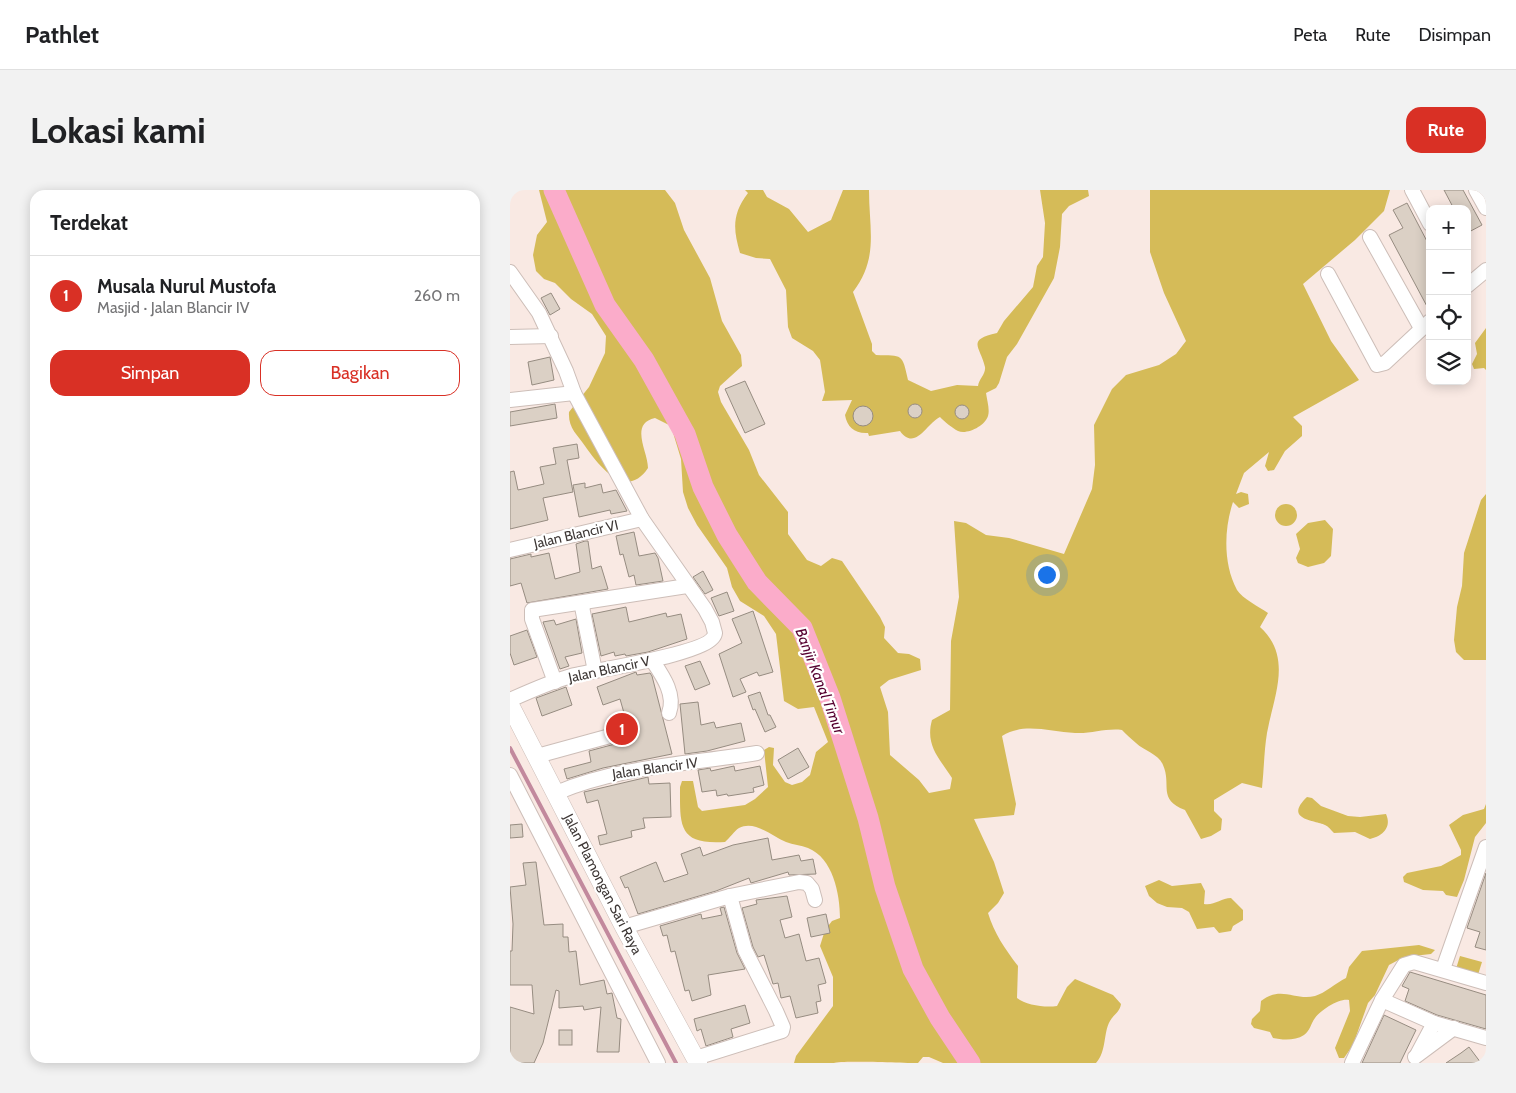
<!DOCTYPE html>
<html lang="id">
<head>
<meta charset="utf-8">
<style>
	body { margin:0; font-family:Cabin,sans-serif; background:#f2f2f2; color:#202124 }
	.controls { position:absolute; right:15px; top:15px; display:grid; overflow:hidden; border-radius:10px; box-shadow:0 2px 12px #0003 }
	.controls button { width:45px; height:45px; display:grid; place-items:center; padding:0; border:0; border-bottom:1px solid #e0e0e0; background:#fff; color:#202124; font:25px sans-serif }
	.you { position:absolute; left:536px; top:384px; width:18px; height:18px; margin:-12px; border:4px solid #fff; border-radius:50%; background:#1a73e8; box-shadow:0 0 0 8px #1a73e833 }
	.badge { display:grid; place-items:center; width:32px; height:32px; border-radius:50%; background:#d93025; color:#fff; font-size:16px; font-weight:700 }
	.pin { position:absolute; translate:-50% -50%; border:2px solid #fff; box-shadow:0 1px 5px #0006 }
	.list { margin:0; padding:0; list-style:none }
	h2 { display:flex; justify-content:space-between; align-items:center; height:65px; margin:0; padding:0 20px; font-size:21px }
	h2 small { font-size:16px; font-weight:400; color:#757577 }
	.list li { display:grid; grid-template-columns:32px 1fr auto; gap:15px; align-items:center; box-sizing:border-box; height:80px; padding:0 20px; border-top:1px solid #e0e0e0 }
	.list b { display:block; font-size:19px; white-space:nowrap }
	.list p { margin:0; font-size:16px; white-space:nowrap; color:#757577 }
	.list em { font-size:16px; font-style:normal; color:#757577 }
	.actions { display:flex; gap:10px; padding:15px 20px }
	.actions a { flex:1; padding:11px 0; border:1px solid #d93025; border-radius:15px; text-align:center; font-size:18px; color:#d93025 }
	.actions .main { background:#d93025; color:#fff }
	.icon { flex:none; width:28px; height:28px; fill:none; stroke:currentColor; stroke-width:2; stroke-linecap:round; stroke-linejoin:round }
	.map { position:relative; flex:none; width:976px; height:873px; overflow:hidden; border-radius:15px }
	header { display:flex; align-items:center; gap:30px; box-sizing:border-box; height:70px; padding:0 25px; background:#fff; border-bottom:1px solid #e0e0e0 }
	header strong { font-size:24px }
	nav { display:flex; gap:28px; margin-inline-start:auto; font-size:18px }
	.intro { display:flex; align-items:center; justify-content:space-between; box-sizing:border-box; height:120px; padding:0 30px }
	h1 { margin:0; font-size:35px }
	.button { padding:12px 22px; border-radius:15px; background:#d93025; color:#fff; font-size:18px; font-weight:700 }
	main { display:flex; gap:30px; padding:0 30px }
	aside { flex:1; background:#fff; border-radius:15px; box-shadow:0 2px 12px #0003 }
	.map>svg:first-child { display:block }
	.green { fill:#d5bb58 }
	.lines { fill:none; stroke-linecap:round; stroke-linejoin:round }
	.stream { stroke:#c2899d; stroke-width:4 }
	.river { stroke:#fbacca; stroke-width:21 }
	.building { fill:#dbd0c5; stroke:#968c81 }
	.minor-casing { stroke:#cdbeb8; stroke-width:16 }
	.tertiary-casing { stroke:#cdbeb8; stroke-width:19 }
	.minor { stroke:#fff; stroke-width:14 }
	.tertiary { stroke:#fff; stroke-width:18 }
	.labels { text-anchor:middle; dominant-baseline:central; stroke-width:4.5; stroke-linejoin:round; paint-order:stroke }
	.street-label { font-size:14px; fill:#3d3735; stroke:#fff }
	.water-label { font-size:15px; font-style:italic; fill:#560030; stroke:#fff }
</style>
</head>
<body>
<header>
<strong>Pathlet</strong>
<nav><a>Peta</a><a>Rute</a><a>Disimpan</a></nav>
</header>
<div class="intro"><h1>Lokasi kami</h1><a class="button">Rute</a></div>
<main>
<aside>
<h2>Terdekat<small></small></h2>
<ul class="list">
<li><span class="badge">1</span><div><b>Musala Nurul Mustofa</b><p>Masjid · Jalan Blancir IV</p></div><em>260 m</em></li>
</ul>
<div class="actions"><a class="main">Simpan</a><a>Bagikan</a></div>
</aside>
<div class="map">
<svg width="976" height="873" viewBox="0 0 976 873">
	<rect width="100%" height="100%" fill="#f9e9e3"/>
	<g class="green">
		<path d="M 29,0 L 155,0 L 165,13 L 174,40 L 200,88 L 212,131 L 231,165 L 232,176 L 210,196 L 208,202 L 211,212 L 239,260 L 249,285 L 278,322 L 278,344 L 297,370 L 311,376 L 322,368 L 332,371 L 370,427 L 375,437 L 374,448 L 388,463 L 399,464 L 410,469 L 411,480 L 379,490 L 370,497 L 378,522 L 380,565 L 409,590 L 419,603 L 440,599 L 442,588 C 429,568 415,555 422,530 L 440,520 L 441,451 L 449,407 L 444,331 L 456,333 L 476,345 L 499,348 L 554,364 L 582,299 L 585,275 L 584,235 L 602,199 L 616,185 L 649,175 L 666,164 L 676,151 L 654,103 L 640,62 L 640,0 L 880,0 L 874,21 L 845,50 L 793,94 L 821,151 L 849,190 L 783,227 L 792,236 L 792,246 L 775,261 L 764,280 L 758,281 L 755,276 L 759,262 L 734,283 L 726,304 L 731,302 L 738,304 L 739,314 L 729,318 L 723,312 C 714,339 713,374 727,400 C 732,408 749,417 758,423 L 750,437 C 783,467 764,505 757,543 C 754,561 754,580 752,598 L 732,593 L 704,610 L 704,621 L 712,629 L 711,640 L 701,646 L 691,649 L 675,620 C 647,609 662,595 653,575 C 649,564 634,561 626,553 C 621,549 616,544 612,540 C 596,538 581,544 565,543 C 540,542 514,532 492,546 L 506,614 L 504,625 L 464,629 L 484,672 L 494,703 L 488,713 L 478,723 C 484,743 495,759 508,776 L 507,808 C 516,815 535,818 547,816 L 557,797 L 565,789 L 603,805 L 611,814 C 610,822 604,824 600,831 C 593,843 597,861 586,873 L 433,873 L 419,867 L 413,867 L 408,873 C 395,873 329,870 324,873 L 284,873 L 286,866 L 323,816 L 323,787 L 310,756 L 315,740 L 322,731 L 330,728 C 330,704 323,668 298,658 C 291,655 283,655 276,652 C 261,646 245,630 229,638 C 224,641 220,648 215,652 C 168,655 170,636 170,597 L 172,591 L 183,591 L 188,617 L 192,621 L 235,615 L 245,609 L 258,597 L 254,560 L 259,557 L 264,558 L 263,575 L 275,592 L 282,595 L 292,592 L 300,585 L 306,562 L 318,552 L 304,517 L 288,519 L 274,511 L 266,444 L 254,426 L 230,411 L 222,397 L 217,378 L 187,335 L 178,318 L 173,302 L 171,269 L 161,236 L 145,228 C 119,234 138,261 138,278 C 116,311 89,276 75,256 C 67,244 58,238 59,222 L 79,197 L 95,163 L 96,146 L 82,124 L 61,109 L 45,93 L 34,89 L 26,81 L 23,65 L 27,45 L 37,32 Z"/>
		<path d="M 235,0 L 253,0 L 257,7 L 279,19 L 298,42 L 321,30 L 333,0 L 359,0 C 359,39 369,68 343,102 L 362,154 L 362,161 L 366,165 C 393,166 392,163 398,190 L 421,201 L 447,195 L 468,196 C 469,189 476,184 475,177 C 470,156 456,150 487,143 L 494,131 L 523,97 L 527,76 L 533,67 L 535,33 L 530,0 L 578,0 L 579,6 L 559,16 L 552,24 L 550,57 L 544,88 L 507,154 L 497,167 L 489,193 L 486,198 L 476,203 C 477,210 480,220 478,226 C 475,236 457,245 448,241 C 442,238 434,231 430,227 C 417,233 405,262 390,241 L 359,246 L 358,243 C 345,244 337,237 335,225 L 342,210 L 312,211 L 315,202 L 310,170 L 303,161 L 282,148 L 278,137 L 276,100 L 260,69 L 246,68 L 230,63 C 223,39 222,24 238,3 Z"/>
		<path d="M 976,138 L 976,180 L 974,178 L 964,179 L 962,174 L 967,164 L 965,153 Z"/>
		<path d="M 976,304 L 976,470 L 954,470 L 946,462 L 944,450 L 947,417 L 952,396 L 954,363 L 971,310 Z"/>
		<circle cx="776" cy="325" r="11"/>
		<path d="M 815,330 L 823,339 L 821,366 L 814,373 L 798,377 L 788,373 L 786,368 L 790,359 L 786,344 L 798,333 Z"/>
		<path d="M 797,607 L 802,608 L 811,616 L 838,626 L 850,627 L 876,624 C 882,637 873,646 860,649 L 845,642 L 824,643 C 821,640 818,636 815,635 C 805,630 773,630 797,607 Z"/>
		<path d="M 976,614 L 976,633 L 965,647 L 954,690 L 947,707 L 936,705 L 933,701 L 913,700 L 894,692 L 893,687 L 897,683 L 931,676 L 951,665 L 951,660 L 939,635 L 953,625 L 974,619 Z"/>
		<path d="M 649,690 L 662,696 L 691,693 L 695,701 L 694,714 C 704,716 711,708 721,708 L 733,720 L 733,730 L 723,736 L 721,741 L 709,743 L 704,737 L 687,739 L 679,722 L 672,718 L 657,717 L 647,713 L 639,706 L 635,696 Z"/>
		<path d="M 909,755 L 925,760 L 921,764 L 894,767 L 879,775 L 865,805 L 858,813 L 843,855 L 834,868 L 829,868 L 825,858 L 840,821 L 839,810 C 829,808 811,820 805,828 C 801,833 800,841 794,845 C 785,851 772,850 763,848 L 760,842 L 744,838 L 741,834 L 742,829 L 750,821 L 751,811 C 771,795 785,811 805,806 C 815,803 826,793 836,788 L 839,777 L 852,761 Z"/>
		<path d="M 950,766 L 972,772 L 967,788 L 945,782 Z"/>
	</g>
	<g class="lines">
		<path class="stream" d="M 0,558 L 166,873"/>
		<path class="river" d="M 44,0 L 95,115 L 134,170 L 175,244 L 193,297 L 217,345 L 247,392 L 292,438 L 320,508 L 358,628 L 375,697 L 403,779 L 430,828 L 460,873"/>
	</g>
	<g class="building">
		<path d="M 934,0 L 953,0 L 972,35 L 957,43 L 957,19 L 944,19 Z"/>
		<path d="M 897,13 L 920,57 L 920,122 L 879,45 L 893,38 L 883,20 Z"/>
		<path d="M 41,103 L 50,119 L 40,125 L 31,108 Z"/>
		<path d="M 40,167 L 44,190 L 22,195 L 18,172 Z"/>
		<path d="M 235,191 L 255,234 L 235,243 L 215,199 Z"/>
		<path d="M 45,214 L 47,228 L 0,236 L 0,222 Z"/>
		<circle cx="405" cy="221" r="7"/>
		<circle cx="452" cy="222" r="7"/>
		<circle cx="353" cy="226" r="10"/>
		<path d="M 67,254 L 69,268 L 57,270 L 63,302 L 33,308 L 38,330 L 0,339 L 0,282 L 4,281 L 8,300 L 34,294 L 30,277 L 46,274 L 43,258 Z"/>
		<path d="M 75,293 L 75,298 L 91,294 L 93,303 L 106,300 L 117,321 L 101,324 L 100,320 L 69,327 L 63,295 Z"/>
		<path d="M 124,342 L 129,366 L 145,363 L 148,368 L 153,391 L 126,395 L 124,385 L 119,387 L 113,364 L 110,365 L 106,346 Z"/>
		<path d="M 75,351 L 78,351 L 82,379 L 91,376 L 98,399 L 17,413 L 11,393 L 0,396 L 0,369 L 21,364 L 21,367 L 39,363 L 45,389 L 70,382 L 66,354 Z"/>
		<path d="M 193,381 L 203,400 L 195,404 L 183,387 Z"/>
		<path d="M 217,402 L 224,421 L 209,426 L 201,408 Z"/>
		<path d="M 116,417 L 119,432 L 156,423 L 157,427 L 171,424 L 177,449 L 138,462 L 116,466 L 115,464 L 105,466 L 104,462 L 91,466 L 82,424 Z"/>
		<path d="M 243,421 L 263,482 L 249,486 L 247,482 L 230,489 L 236,502 L 223,507 L 209,464 L 232,453 L 222,429 Z"/>
		<path d="M 66,429 L 72,463 L 55,467 L 59,476 L 50,479 L 33,432 L 44,430 L 46,435 Z"/>
		<path d="M 17,440 L 27,467 L 4,475 L 0,463 L 0,446 Z"/>
		<path d="M 190,471 L 200,494 L 185,500 L 175,476 Z"/>
		<path d="M 126,482 L 127,485 L 140,483 L 142,486 L 162,564 L 93,578 L 57,589 L 54,579 L 81,572 L 79,561 L 105,554 L 108,544 L 102,538 L 101,533 L 116,530 L 110,509 L 93,515 L 87,497 Z"/>
		<path d="M 56,497 L 62,515 L 32,526 L 26,508 Z"/>
		<path d="M 250,502 L 258,525 L 260,525 L 266,537 L 255,542 L 245,519 L 243,520 L 238,506 Z"/>
		<path d="M 188,512 L 191,535 L 204,532 L 206,538 L 231,533 L 235,551 L 197,561 L 175,564 L 170,514 Z"/>
		<path d="M 288,558 L 299,577 L 278,589 L 268,570 Z"/>
		<path d="M 224,576 L 225,581 L 250,576 L 254,595 L 243,598 L 244,602 L 218,606 L 217,604 L 207,606 L 206,600 L 192,602 L 188,580 L 200,578 L 201,581 Z"/>
		<path d="M 138,587 L 139,594 L 160,593 L 161,627 L 133,628 L 135,638 L 121,641 L 122,647 L 90,655 L 88,646 L 97,644 L 88,610 L 77,613 L 74,602 Z"/>
		<path d="M 12,634 L 13,647 L 0,648 L 0,635 Z"/>
		<path d="M 258,648 L 262,670 L 289,665 L 291,671 L 303,669 L 306,684 L 279,685 L 278,682 L 241,693 L 239,688 L 206,701 L 128,724 L 118,697 L 115,698 L 110,687 L 146,672 L 154,692 L 178,684 L 171,664 L 190,657 L 193,666 L 223,655 Z"/>
		<path d="M 26,672 L 34,735 L 53,734 L 53,747 L 58,747 L 59,762 L 66,761 L 70,795 L 94,790 L 97,804 L 102,803 L 107,828 L 111,829 L 109,862 L 87,862 L 91,817 L 74,820 L 73,816 L 49,818 L 49,801 L 46,800 L 33,853 L 24,873 L 0,873 L 0,817 L 24,824 L 22,795 L 0,795 L 0,761 L 2,761 L 3,734 L 0,697 L 16,695 L 13,673 Z"/>
		<path d="M 976,683 L 976,760 L 965,757 L 970,742 L 957,738 Z"/>
		<path d="M 277,706 L 282,727 L 270,730 L 275,748 L 289,744 L 296,771 L 309,768 L 316,793 L 308,795 L 311,811 L 306,812 L 308,823 L 286,828 L 280,806 L 271,808 L 268,793 L 263,794 L 254,765 L 248,767 L 243,757 L 232,718 L 247,714 L 246,710 Z"/>
		<path d="M 214,717 L 227,763 L 235,779 L 198,785 L 201,805 L 182,811 L 179,800 L 175,801 L 165,761 L 161,762 L 157,745 L 153,746 L 150,736 L 191,724 L 192,729 L 212,725 L 210,718 Z"/>
		<path d="M 316,724 L 320,743 L 301,747 L 297,728 Z"/>
		<path d="M 900,782 L 976,805 L 976,839 L 927,825 L 895,811 L 899,799 L 892,796 Z"/>
		<path d="M 235,815 L 240,833 L 221,839 L 223,847 L 196,856 L 191,839 L 187,841 L 184,829 Z"/>
		<path d="M 874,825 L 906,840 L 890,873 L 852,873 Z"/>
		<rect x="49" y="840" width="13" height="15"/>
		<path d="M 959,857 L 971,873 L 936,873 L 951,863 Z"/>
	</g>
	<g class="lines">
		<defs>
			<g id="minor">
				<path d="M 902,0 L 920,34"/>
				<path d="M 966,0 L 976,18"/>
				<path d="M 860,47 L 911,138"/>
				<path d="M 0,82 L 29,123 L 56,181 L 64,203 L 132,329 L 195,419 L 202,432 L 205,443 C 203,464 83,480 61,486 C 40,492 20,501 0,510"/>
				<path d="M 818,84 L 867,175 L 875,173 L 920,131"/>
				<path d="M 957,96 L 976,80"/>
				<path d="M 0,147 L 41,146"/>
				<path d="M 0,210 L 64,203"/>
				<path d="M 0,360 L 132,329"/>
				<path d="M 75,413 L 72,417 L 85,481"/>
				<path d="M 142,470 C 152,485 166,504 159,523"/>
				<path d="M 45,492 L 22,429 L 22,420 L 177,396"/>
				<path d="M 27,566 L 100,546"/>
				<path d="M 0,585 L 148,873"/>
				<path d="M 46,603 C 110,576 180,574 247,563"/>
				<path d="M 114,737 L 220,706 L 289,692 L 297,693 L 302,699 L 305,710"/>
				<path d="M 933,779 L 976,657"/>
				<path d="M 872,810 L 924,833 L 976,848"/>
				<path d="M 908,863 L 924,833"/>
				<path d="M 905,867 L 944,838"/>
				<path d="M 186,868 L 272,841 L 273,837 L 266,821 L 235,760 L 220,706"/>
				<path d="M 842,873 L 872,810 L 894,775 L 904,772 L 976,793"/>
			</g>
			<path id="tertiary" d="M 0,515 L 114,737 L 188,873"/>
		</defs>
		<use href="#minor" class="minor-casing"/>
		<use href="#tertiary" class="tertiary-casing"/>
		<use href="#minor" class="minor"/>
		<use href="#tertiary" class="tertiary"/>
	</g>
	<g class="labels">
		<g class="street-label">
			<text transform="translate(66 344) rotate(-13)">Jalan Blancir VI</text>
			<text transform="translate(99 479) rotate(-12)">Jalan Blancir V</text>
			<text transform="translate(145 578) rotate(-8)">Jalan Blancir IV</text>
			<text transform="translate(93 694) rotate(63)">Jalan Plamongan Sari Raya</text>
		</g>
		<g class="water-label">
			<text transform="translate(310 491) rotate(69)">Banjir Kanal Timur</text>
		</g>
	</g>
</svg>
<div class="controls">
<button>+</button>
<button>−</button>
<button><svg class="icon" aria-label="locate" viewBox="0 0 24 24"><circle cx="12" cy="12" r="6"/><path d="M12 2v4M12 18v4M2 12h4M18 12h4"/></svg></button>
<button><svg class="icon" aria-label="layers" viewBox="0 0 24 24"><path d="M12 4l9 5-9 5-9-5zM3 14l9 5 9-5"/></svg></button>
</div>
<div class="you"></div>
<div class="pin badge" style="left:112px;top:539px">1</div>
</div>
</main>
</body>
</html>
